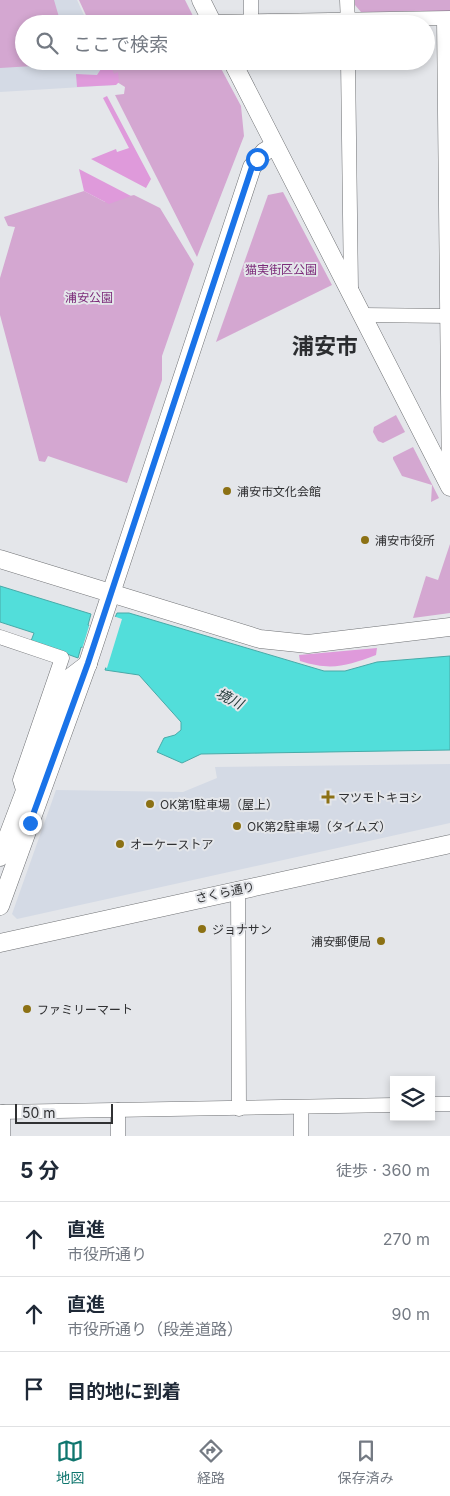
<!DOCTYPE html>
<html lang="ja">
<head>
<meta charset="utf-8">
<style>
	body { margin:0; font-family:Inter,"Noto Sans JP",sans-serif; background:#f2f2f3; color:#1f2937 }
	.controls { position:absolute; right:15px; bottom:15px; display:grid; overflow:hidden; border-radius:0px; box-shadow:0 2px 8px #0003 }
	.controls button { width:45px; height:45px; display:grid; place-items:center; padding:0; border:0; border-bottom:1px solid #e0e1e3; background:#fff; color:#1f2937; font:25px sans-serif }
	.scale { position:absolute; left:15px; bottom:12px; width:98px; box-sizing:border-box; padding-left:5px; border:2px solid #303133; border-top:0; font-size:14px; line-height:18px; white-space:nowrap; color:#303133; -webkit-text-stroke:4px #e4e6ea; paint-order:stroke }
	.stop { position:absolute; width:15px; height:15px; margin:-11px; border:4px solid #1a73e8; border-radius:50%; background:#fff }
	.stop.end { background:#1a73e8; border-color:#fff; box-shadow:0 1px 5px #0008 }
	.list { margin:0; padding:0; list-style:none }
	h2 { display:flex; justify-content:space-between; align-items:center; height:65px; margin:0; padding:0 20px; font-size:21px }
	h2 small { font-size:16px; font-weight:400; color:#747a83 }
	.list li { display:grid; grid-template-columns:32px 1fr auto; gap:15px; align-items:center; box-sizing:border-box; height:75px; padding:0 20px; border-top:1px solid #e0e1e3 }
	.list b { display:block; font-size:19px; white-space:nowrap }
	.list p { margin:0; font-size:16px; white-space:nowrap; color:#747a83 }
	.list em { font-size:16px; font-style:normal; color:#747a83 }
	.icon { flex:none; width:28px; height:28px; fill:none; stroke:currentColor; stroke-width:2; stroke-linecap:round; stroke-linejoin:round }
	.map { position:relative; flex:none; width:450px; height:1136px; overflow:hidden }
	.search { position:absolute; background:#fff; box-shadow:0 2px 8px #0003; left:15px; right:15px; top:15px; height:55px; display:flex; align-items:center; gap:12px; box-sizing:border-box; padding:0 18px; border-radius:28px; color:#747a83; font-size:19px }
	.sheet { height:290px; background:#fff }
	nav { display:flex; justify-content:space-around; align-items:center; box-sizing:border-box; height:70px; border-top:1px solid #e0e1e3; background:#fff; font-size:14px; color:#747a83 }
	nav a { display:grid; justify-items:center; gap:2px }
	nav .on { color:#0f766e }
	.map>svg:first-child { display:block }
	.built { fill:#d4dae5 }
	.green { fill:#d4a7d1 }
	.forest { fill:#df9adb }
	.water { fill:#52deda; stroke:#48aaa8 }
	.pier { fill:#e4e6ea }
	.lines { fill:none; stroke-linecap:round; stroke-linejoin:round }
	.minor-casing { stroke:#6f7174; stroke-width:15 }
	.tertiary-casing { stroke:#6f7174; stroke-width:19 }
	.minor { stroke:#fff; stroke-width:14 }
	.tertiary { stroke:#fff; stroke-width:18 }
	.route { stroke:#1a73e8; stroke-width:6 }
	.poi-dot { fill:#8c7114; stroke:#e4e6ea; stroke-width:2 }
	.labels { text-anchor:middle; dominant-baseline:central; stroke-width:4; stroke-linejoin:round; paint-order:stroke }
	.park-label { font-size:12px; fill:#7c2c7a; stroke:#e4e6ea }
	.poi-label { font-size:12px; fill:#303133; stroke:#e4e6ea; text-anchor:start }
	.street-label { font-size:12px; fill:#303133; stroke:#e4e6ea }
	.water-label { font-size:14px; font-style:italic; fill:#1e3635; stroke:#e4e6ea }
	.town-label { font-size:22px; font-weight:bold; fill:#2b2d30; stroke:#e4e6ea }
</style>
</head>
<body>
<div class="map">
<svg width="450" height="1136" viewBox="0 0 450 1136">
	<rect width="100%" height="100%" fill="#e4e6ea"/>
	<g class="built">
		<path d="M 0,0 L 77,0 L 88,24 L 24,24 L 24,61 L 105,61 L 115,85 L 0,92 Z"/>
		<path d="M 450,764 L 450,823 L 17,919 L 12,914 L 56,790 L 183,792 L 217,778 L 215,767 Z"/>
	</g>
	<g class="green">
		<path d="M 0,0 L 54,0 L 61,24 L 24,24 L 24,61 L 68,61 L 66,64 L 0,68 Z"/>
		<path d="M 79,0 L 185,0 L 197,24 L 90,24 Z"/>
		<path d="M 355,0 L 450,0 L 450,11 L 361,12 L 355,5 Z"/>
		<path d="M 107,61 L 217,61 L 241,106 L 244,136 L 197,257 L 115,95 L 124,94 L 125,87 L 117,82 Z"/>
		<path d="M 84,191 L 105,202 L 134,195 L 160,208 L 194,264 L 162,356 L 162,380 L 127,483 L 48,456 L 45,462 L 39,461 L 0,315 L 0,278 L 15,227 L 8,226 L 4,217 Z"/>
		<path d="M 283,192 L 332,285 L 216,342 L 268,195 Z"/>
		<path d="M 396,415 L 405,432 L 383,443 L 378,441 L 373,432 L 374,427 Z"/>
		<path d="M 413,447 L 439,498 L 431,502 L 432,485 L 402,476 L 393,459 L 393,457 Z"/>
		<path d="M 450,544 L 450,613 L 413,618 L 426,576 L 438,580 Z"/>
	</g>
	<g class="forest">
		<path d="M 98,61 L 109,61 L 114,74 L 118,72 L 119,82 L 116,85 L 77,87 L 76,74 L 97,75 L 101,69 Z"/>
		<path d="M 107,96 L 151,179 L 146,188 L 91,159 L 116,149 L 117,152 L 129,148 L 103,98 Z"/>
		<path d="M 79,169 L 131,196 L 109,204 L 84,191 Z"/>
		<path d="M 377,648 L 376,655 C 347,666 331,671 300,661 L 299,655 Z"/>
	</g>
	<path class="water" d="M 0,586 L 91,614 L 88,625 L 113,634 L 115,628 L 111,626 L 117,613 L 129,613 L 324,671 L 345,671 L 377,662 L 450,656 L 450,750 L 201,754 L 182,763 L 157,752 L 164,738 L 175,735 L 181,730 L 181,722 L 139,675 L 105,670 L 109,657 L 81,647 L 78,658 L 31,641 L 34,633 L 0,622 Z"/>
	<path class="pier" d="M 93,613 L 91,623 L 112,631 L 108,625 L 113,616 L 122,619 L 107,668 L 104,667 L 106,658 L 82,650 L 79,659 Z"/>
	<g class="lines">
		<defs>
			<g id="minor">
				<path d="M 251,0 L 251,21"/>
				<path d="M 347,0 L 348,24"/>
				<path d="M 444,19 L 449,485"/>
				<path d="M 212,22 L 450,18"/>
				<path d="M 348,61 L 351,290"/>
				<path d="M 362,315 L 450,316"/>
				<path d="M 0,637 L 62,658 L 20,780 L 24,793"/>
				<path d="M 238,889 L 239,1109"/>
				<path d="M 431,1104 L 450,1104"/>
				<path d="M 301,1108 L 301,1136"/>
				<path d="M 118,1110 L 118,1136"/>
				<path d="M 0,1112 L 394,1105"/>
				<path d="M 3,1112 L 3,1136"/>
			</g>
			<g id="tertiary">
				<path d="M 201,0 L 213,24"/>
				<path d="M 232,61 L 450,487"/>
				<path d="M 0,559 L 260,639 L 308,644 L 450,627"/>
				<path d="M 0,857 L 67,680 L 88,664"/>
				<path d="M 0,906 L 88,663 L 252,167 L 264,152 L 274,146"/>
				<path d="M 0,943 L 450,844"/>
			</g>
		</defs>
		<use href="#minor" class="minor-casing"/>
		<use href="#tertiary" class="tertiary-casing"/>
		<use href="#minor" class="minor"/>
		<use href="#tertiary" class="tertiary"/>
	</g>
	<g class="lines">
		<path class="route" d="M 30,823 L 88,663 L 252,167 L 257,159"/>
	</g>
	<g class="poi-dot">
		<circle cx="227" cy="491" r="5"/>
		<circle cx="365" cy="540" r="5"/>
		<path d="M325.5 789.5h5v5h5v5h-5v5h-5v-5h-5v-5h5z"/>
		<circle cx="150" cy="804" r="5"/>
		<circle cx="237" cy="826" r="5"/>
		<circle cx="120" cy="844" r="5"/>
		<circle cx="202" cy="929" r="5"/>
		<circle cx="381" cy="941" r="5"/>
		<circle cx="27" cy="1009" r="5"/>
	</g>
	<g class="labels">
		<g class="park-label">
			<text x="281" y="269">猫実街区公園</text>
			<text x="89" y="297">浦安公園</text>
		</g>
		<g class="poi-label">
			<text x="237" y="491">浦安市文化会館</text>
			<text x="375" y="540">浦安市役所</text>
			<text x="338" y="797">マツモトキヨシ</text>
			<text x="160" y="804">OK第1駐車場（屋上）</text>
			<text x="247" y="826">OK第2駐車場（タイムズ）</text>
			<text x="130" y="844">オーケーストア</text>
			<text x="212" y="929">ジョナサン</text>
			<text x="371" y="941" text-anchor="end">浦安郵便局</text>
			<text x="37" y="1009">ファミリーマート</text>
		</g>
		<g class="street-label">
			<text transform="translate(225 892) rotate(-12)">さくら通り</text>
		</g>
		<g class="water-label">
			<text transform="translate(230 698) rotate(27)">境川</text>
		</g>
		<g class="town-label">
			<text x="325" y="346">浦安市</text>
		</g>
	</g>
</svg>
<div class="controls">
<button><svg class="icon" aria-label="layers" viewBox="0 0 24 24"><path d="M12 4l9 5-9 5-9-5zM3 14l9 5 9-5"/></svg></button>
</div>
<div class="scale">50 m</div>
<div class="stop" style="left:257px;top:159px"></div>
<div class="stop end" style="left:30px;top:823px"></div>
<div class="search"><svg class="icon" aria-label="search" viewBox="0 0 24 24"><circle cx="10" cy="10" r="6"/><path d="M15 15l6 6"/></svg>ここで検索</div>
</div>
<section class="sheet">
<h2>5 分<small>徒歩 · 360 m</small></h2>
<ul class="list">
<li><svg class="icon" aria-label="ahead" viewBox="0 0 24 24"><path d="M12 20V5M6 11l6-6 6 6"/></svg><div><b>直進</b><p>市役所通り</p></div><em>270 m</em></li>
<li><svg class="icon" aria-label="ahead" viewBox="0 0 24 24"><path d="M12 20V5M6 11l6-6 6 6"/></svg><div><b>直進</b><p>市役所通り（段差道路）</p></div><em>90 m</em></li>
<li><svg class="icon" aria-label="arrive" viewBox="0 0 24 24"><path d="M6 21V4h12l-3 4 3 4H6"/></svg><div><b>目的地に到着</b></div></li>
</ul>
</section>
<nav>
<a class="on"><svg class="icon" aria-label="map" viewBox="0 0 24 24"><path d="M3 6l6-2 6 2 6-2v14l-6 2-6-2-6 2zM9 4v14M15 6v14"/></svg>地図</a>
<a><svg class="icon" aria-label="directions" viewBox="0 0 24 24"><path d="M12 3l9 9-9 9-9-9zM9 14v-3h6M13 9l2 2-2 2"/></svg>経路</a>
<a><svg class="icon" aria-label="saved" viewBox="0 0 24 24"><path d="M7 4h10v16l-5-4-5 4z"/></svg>保存済み</a>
</nav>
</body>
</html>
